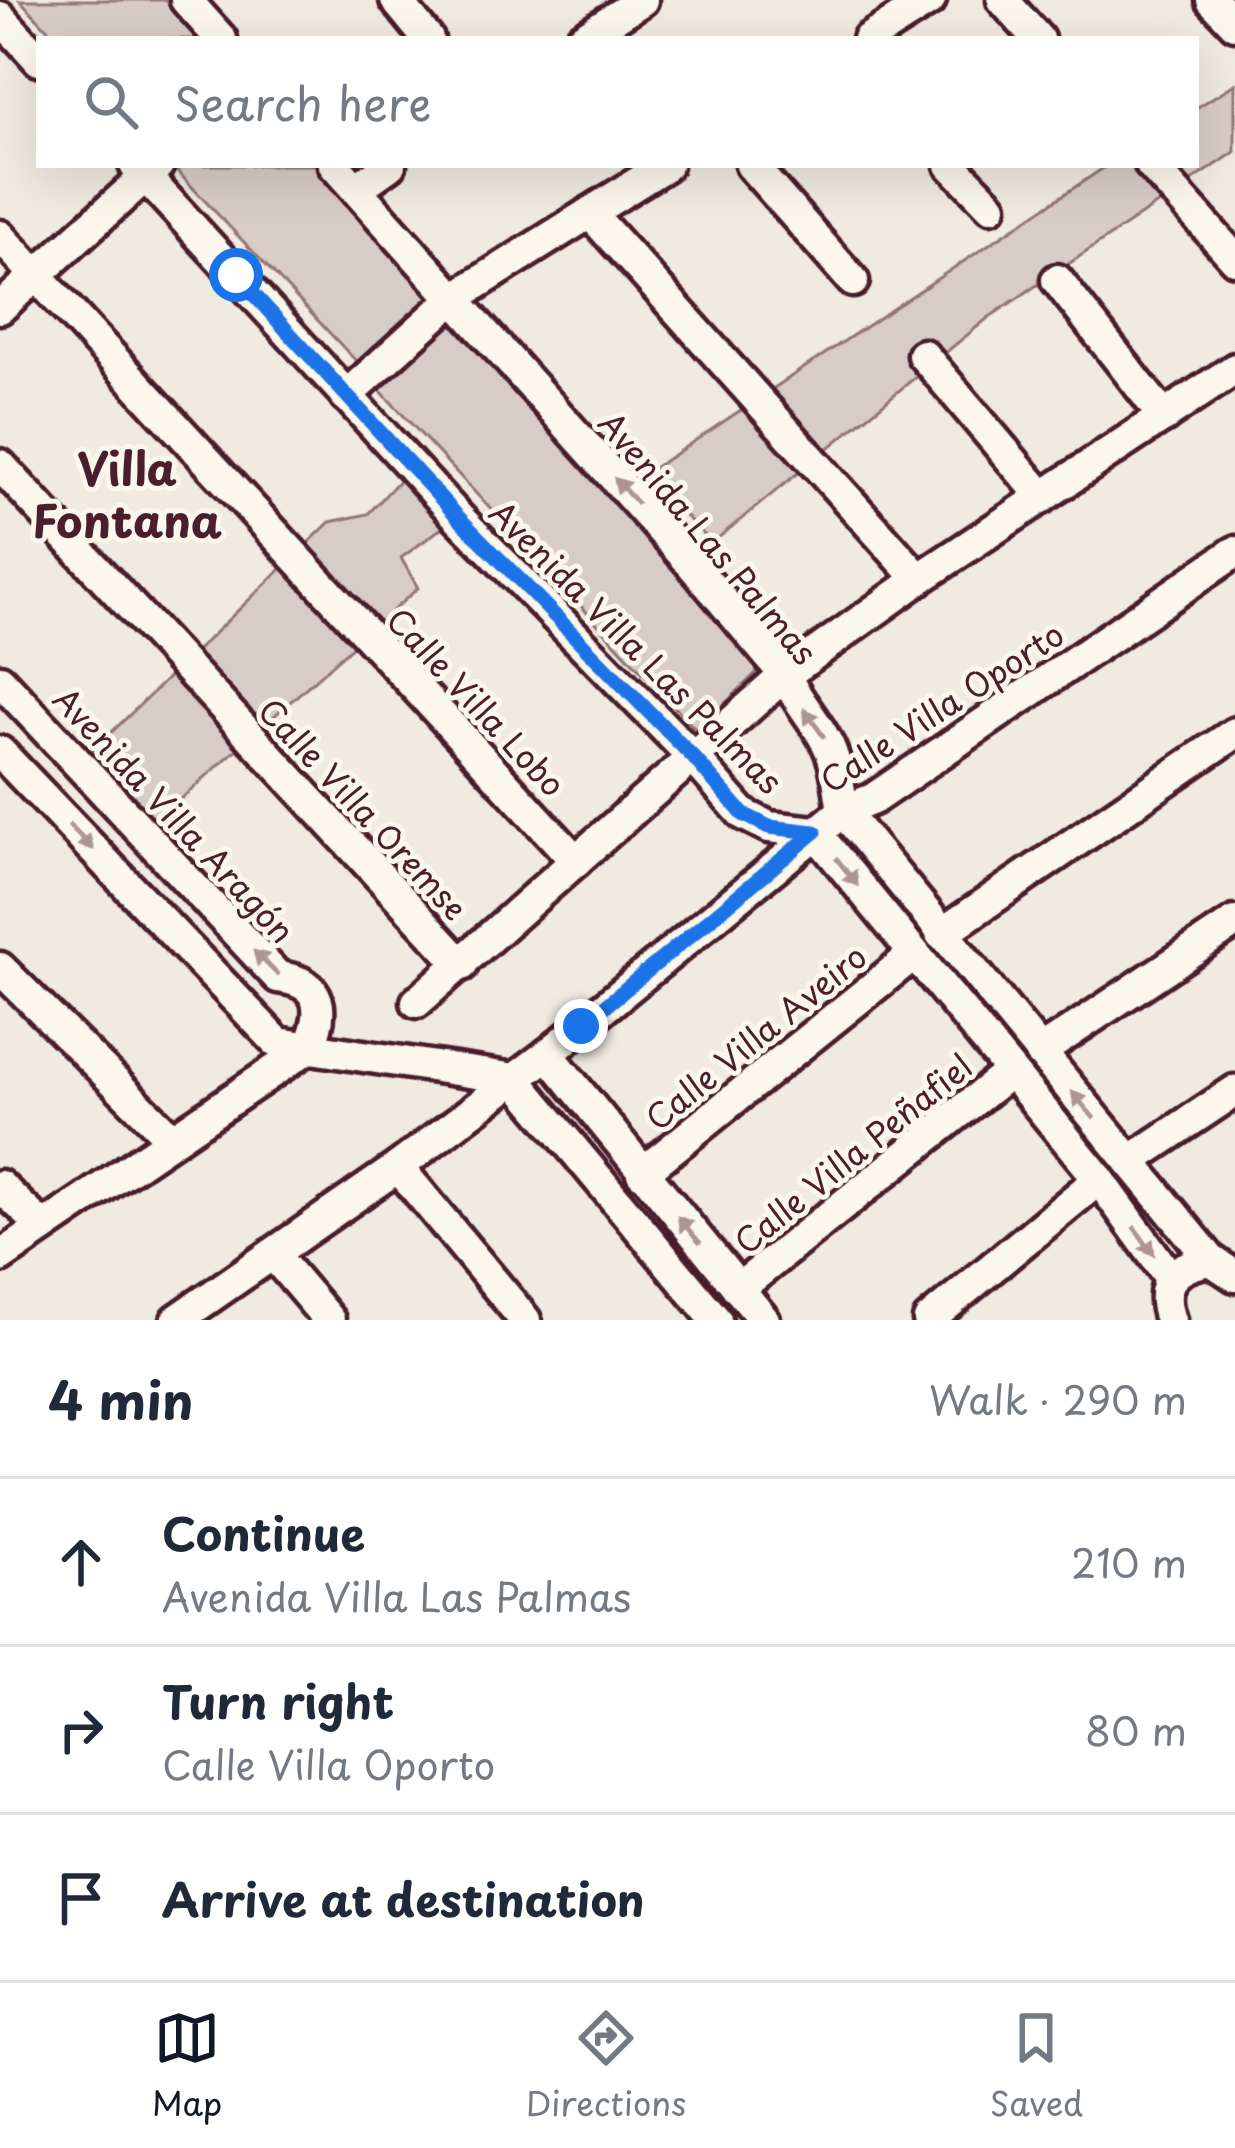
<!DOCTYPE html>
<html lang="en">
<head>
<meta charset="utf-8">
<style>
	body { margin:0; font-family:"Playpen Sans",sans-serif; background:#f6f6f7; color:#1f2937 }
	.stop { position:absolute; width:36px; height:36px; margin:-27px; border:9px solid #1a73e8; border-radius:50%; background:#fff }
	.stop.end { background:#1a73e8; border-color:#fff; box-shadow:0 3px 12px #0008 }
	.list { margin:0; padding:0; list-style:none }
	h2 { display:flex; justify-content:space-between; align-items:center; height:156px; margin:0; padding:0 48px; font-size:51px }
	h2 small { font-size:39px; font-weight:400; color:#747a83 }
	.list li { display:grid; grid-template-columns:78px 1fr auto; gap:36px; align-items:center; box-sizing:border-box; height:168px; padding:0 48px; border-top:3px solid #e0e1e3 }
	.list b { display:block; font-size:45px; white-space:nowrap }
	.list p { margin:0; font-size:39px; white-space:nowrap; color:#747a83 }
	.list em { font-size:39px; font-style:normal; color:#747a83 }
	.icon { flex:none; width:66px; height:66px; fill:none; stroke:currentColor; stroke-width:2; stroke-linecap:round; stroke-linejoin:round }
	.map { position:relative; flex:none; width:1235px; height:1320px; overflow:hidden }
	.search { position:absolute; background:#fff; box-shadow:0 12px 48px #0002; left:36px; right:36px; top:36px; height:132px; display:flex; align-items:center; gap:30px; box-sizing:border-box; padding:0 42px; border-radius:0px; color:#747a83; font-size:45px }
	.sheet { height:660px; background:#fff }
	nav { display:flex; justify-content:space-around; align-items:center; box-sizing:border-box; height:168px; border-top:3px solid #e0e1e3; background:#fff; font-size:33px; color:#747a83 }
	nav a { display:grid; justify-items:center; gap:6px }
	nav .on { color:#111827 }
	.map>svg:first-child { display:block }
	.green { fill:#d8ccc6; stroke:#917678; stroke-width:3 }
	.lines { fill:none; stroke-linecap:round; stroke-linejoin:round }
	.minor-casing { stroke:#4a1f2b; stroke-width:39 }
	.minor { stroke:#fbf7ec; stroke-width:30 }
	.oneway { fill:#ab9695 }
	.route { stroke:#1a73e8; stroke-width:15 }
	.labels { text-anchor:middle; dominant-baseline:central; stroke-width:10; stroke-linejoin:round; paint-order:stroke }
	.street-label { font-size:33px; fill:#4a1f2b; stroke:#fbf7ec }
	.district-label { font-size:45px; font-weight:bold; fill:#4a1f2b; stroke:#fbf7ec }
</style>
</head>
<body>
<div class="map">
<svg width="1235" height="1320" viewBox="0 0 1235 1320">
	<rect width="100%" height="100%" fill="#f0eae0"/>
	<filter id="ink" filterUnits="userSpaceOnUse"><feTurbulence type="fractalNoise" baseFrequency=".00833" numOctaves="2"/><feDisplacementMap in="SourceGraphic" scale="24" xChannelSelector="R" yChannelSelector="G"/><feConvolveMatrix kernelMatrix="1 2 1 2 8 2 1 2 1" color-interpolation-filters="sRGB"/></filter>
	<g filter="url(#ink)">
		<g class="green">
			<path d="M 20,0 L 173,0 L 206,39 L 57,39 Z"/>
			<path d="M 1235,84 L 1235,152 L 988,318 L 712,543 L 645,474 L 1108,165 L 1196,165 L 1196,108 Z"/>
			<path d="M 184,165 L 320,165 L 433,298 L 412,322 L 357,362 L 177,171 Z"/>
			<path d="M 461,316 L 762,667 L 697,731 L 378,388 Z"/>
			<path d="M 407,472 L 450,522 L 401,558 L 418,588 L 155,822 L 91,752 L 330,522 L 368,514 Z"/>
		</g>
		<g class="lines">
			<defs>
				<g id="minor">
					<path d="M 186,0 L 221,39"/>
					<path d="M 396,0 L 428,39"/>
					<path d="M 1003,0 L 1038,39"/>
					<path d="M 1212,0 L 1235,24"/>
					<path d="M 0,17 L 39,60"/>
					<path d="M 581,39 L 642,0"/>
					<path d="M 868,39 L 930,0"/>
					<path d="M 135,165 L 459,518 L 694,758 L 743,814 L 769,827 L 815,832 L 1099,1179 L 1171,1279"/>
					<path d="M 334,165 L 689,561 L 785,675 C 796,700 815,719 827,743 C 838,764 839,788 843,811 L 1211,1260"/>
					<path d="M 751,165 L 853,281"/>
					<path d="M 951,165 L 991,206"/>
					<path d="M 1151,165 L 1235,259"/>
					<path d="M 356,189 L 390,165"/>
					<path d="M 590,213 L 919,579"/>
					<path d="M 0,236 L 576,861"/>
					<path d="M 1057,280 L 1164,417"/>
					<path d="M 0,308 L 158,165"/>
					<path d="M 923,355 L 1043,497"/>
					<path d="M 346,396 L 454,298 L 666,165"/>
					<path d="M 0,465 L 462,965"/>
					<path d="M 0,680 L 278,977 C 324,982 325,1011 309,1047"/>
					<path d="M 0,752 L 278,1043 L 515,1079 L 716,1320"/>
					<path d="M 941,934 L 1235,733"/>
					<path d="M 0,968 L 171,1138"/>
					<path d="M 417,1002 L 785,675 L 919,579 L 1235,369"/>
					<path d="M 1040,1052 L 1235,922"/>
					<path d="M 548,1054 L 764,1320"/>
					<path d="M 1130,1161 L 1235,1091"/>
					<path d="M 398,1167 L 525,1320"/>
					<path d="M 642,1173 L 913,955"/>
					<path d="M 0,1186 L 43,1227"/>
					<path d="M 273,1254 L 329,1320"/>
					<path d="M 0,1257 L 309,1047"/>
					<path d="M 738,1289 L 1010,1072"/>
					<path d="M 177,1320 L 398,1167 L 548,1054 L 843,811 L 873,799 L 1235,552"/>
					<path d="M 929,1320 L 1099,1179"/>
					<path d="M 1170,1320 C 1157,1282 1175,1266 1211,1260 L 1235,1276"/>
				</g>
			</defs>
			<use href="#minor" class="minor-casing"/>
			<use href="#minor" class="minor"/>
		</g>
		<defs><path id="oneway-solid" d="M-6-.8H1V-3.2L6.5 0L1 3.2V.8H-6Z" transform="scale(3)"/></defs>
		<g class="oneway">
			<use href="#oneway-solid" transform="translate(626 491) rotate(-132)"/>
			<use href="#oneway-solid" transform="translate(814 723) rotate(-125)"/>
			<use href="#oneway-solid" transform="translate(81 837) rotate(46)"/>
			<use href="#oneway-solid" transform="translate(847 872) rotate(52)"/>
			<use href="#oneway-solid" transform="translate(266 963) rotate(-135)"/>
			<use href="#oneway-solid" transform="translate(1083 1105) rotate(-130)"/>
			<use href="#oneway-solid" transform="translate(689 1230) rotate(-130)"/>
			<use href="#oneway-solid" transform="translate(1144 1241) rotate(54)"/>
		</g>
	</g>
	<g class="lines" filter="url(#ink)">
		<path class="route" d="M 236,275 L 459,518 L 694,758 L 743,814 L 769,827 L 815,832 L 581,1026"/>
	</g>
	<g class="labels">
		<g class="street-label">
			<text transform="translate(709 537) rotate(50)">Avenida Las Palmas</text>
			<text transform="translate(637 646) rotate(45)">Avenida Villa Las Palmas</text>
			<text transform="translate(477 701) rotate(47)">Calle Villa Lobo</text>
			<text transform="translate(941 706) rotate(-33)">Calle Villa Oporto</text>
			<text transform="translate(364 808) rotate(47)">Calle Villa Oremse</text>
			<text transform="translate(175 814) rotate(47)">Avenida Villa Aragón</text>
			<text transform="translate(755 1036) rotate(-39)">Calle Villa Aveiro</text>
			<text transform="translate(852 1153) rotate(-39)">Calle Villa Peñafiel</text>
		</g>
		<g class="district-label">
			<text x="127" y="467">Villa<tspan x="127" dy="52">Fontana</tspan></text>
		</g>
	</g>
</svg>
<div class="stop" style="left:236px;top:275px"></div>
<div class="stop end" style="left:581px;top:1026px"></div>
<div class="search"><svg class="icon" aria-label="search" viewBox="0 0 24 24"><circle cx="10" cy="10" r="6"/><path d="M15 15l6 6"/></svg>Search here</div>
</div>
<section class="sheet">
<h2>4 min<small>Walk · 290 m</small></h2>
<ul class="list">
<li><svg class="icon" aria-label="ahead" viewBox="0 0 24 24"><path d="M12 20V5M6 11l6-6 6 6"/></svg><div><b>Continue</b><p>Avenida Villa Las Palmas</p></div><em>210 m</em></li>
<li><svg class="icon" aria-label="right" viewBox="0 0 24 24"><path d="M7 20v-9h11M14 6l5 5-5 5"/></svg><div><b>Turn right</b><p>Calle Villa Oporto</p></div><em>80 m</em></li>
<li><svg class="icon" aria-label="arrive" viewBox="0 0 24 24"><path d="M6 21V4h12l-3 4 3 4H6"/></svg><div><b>Arrive at destination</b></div></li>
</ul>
</section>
<nav>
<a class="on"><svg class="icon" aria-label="map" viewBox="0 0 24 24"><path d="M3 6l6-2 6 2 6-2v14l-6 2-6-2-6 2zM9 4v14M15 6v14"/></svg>Map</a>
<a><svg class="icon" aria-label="directions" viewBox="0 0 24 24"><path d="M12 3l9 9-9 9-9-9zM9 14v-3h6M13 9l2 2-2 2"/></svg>Directions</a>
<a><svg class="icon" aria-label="saved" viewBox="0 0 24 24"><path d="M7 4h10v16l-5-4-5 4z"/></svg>Saved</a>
</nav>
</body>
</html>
